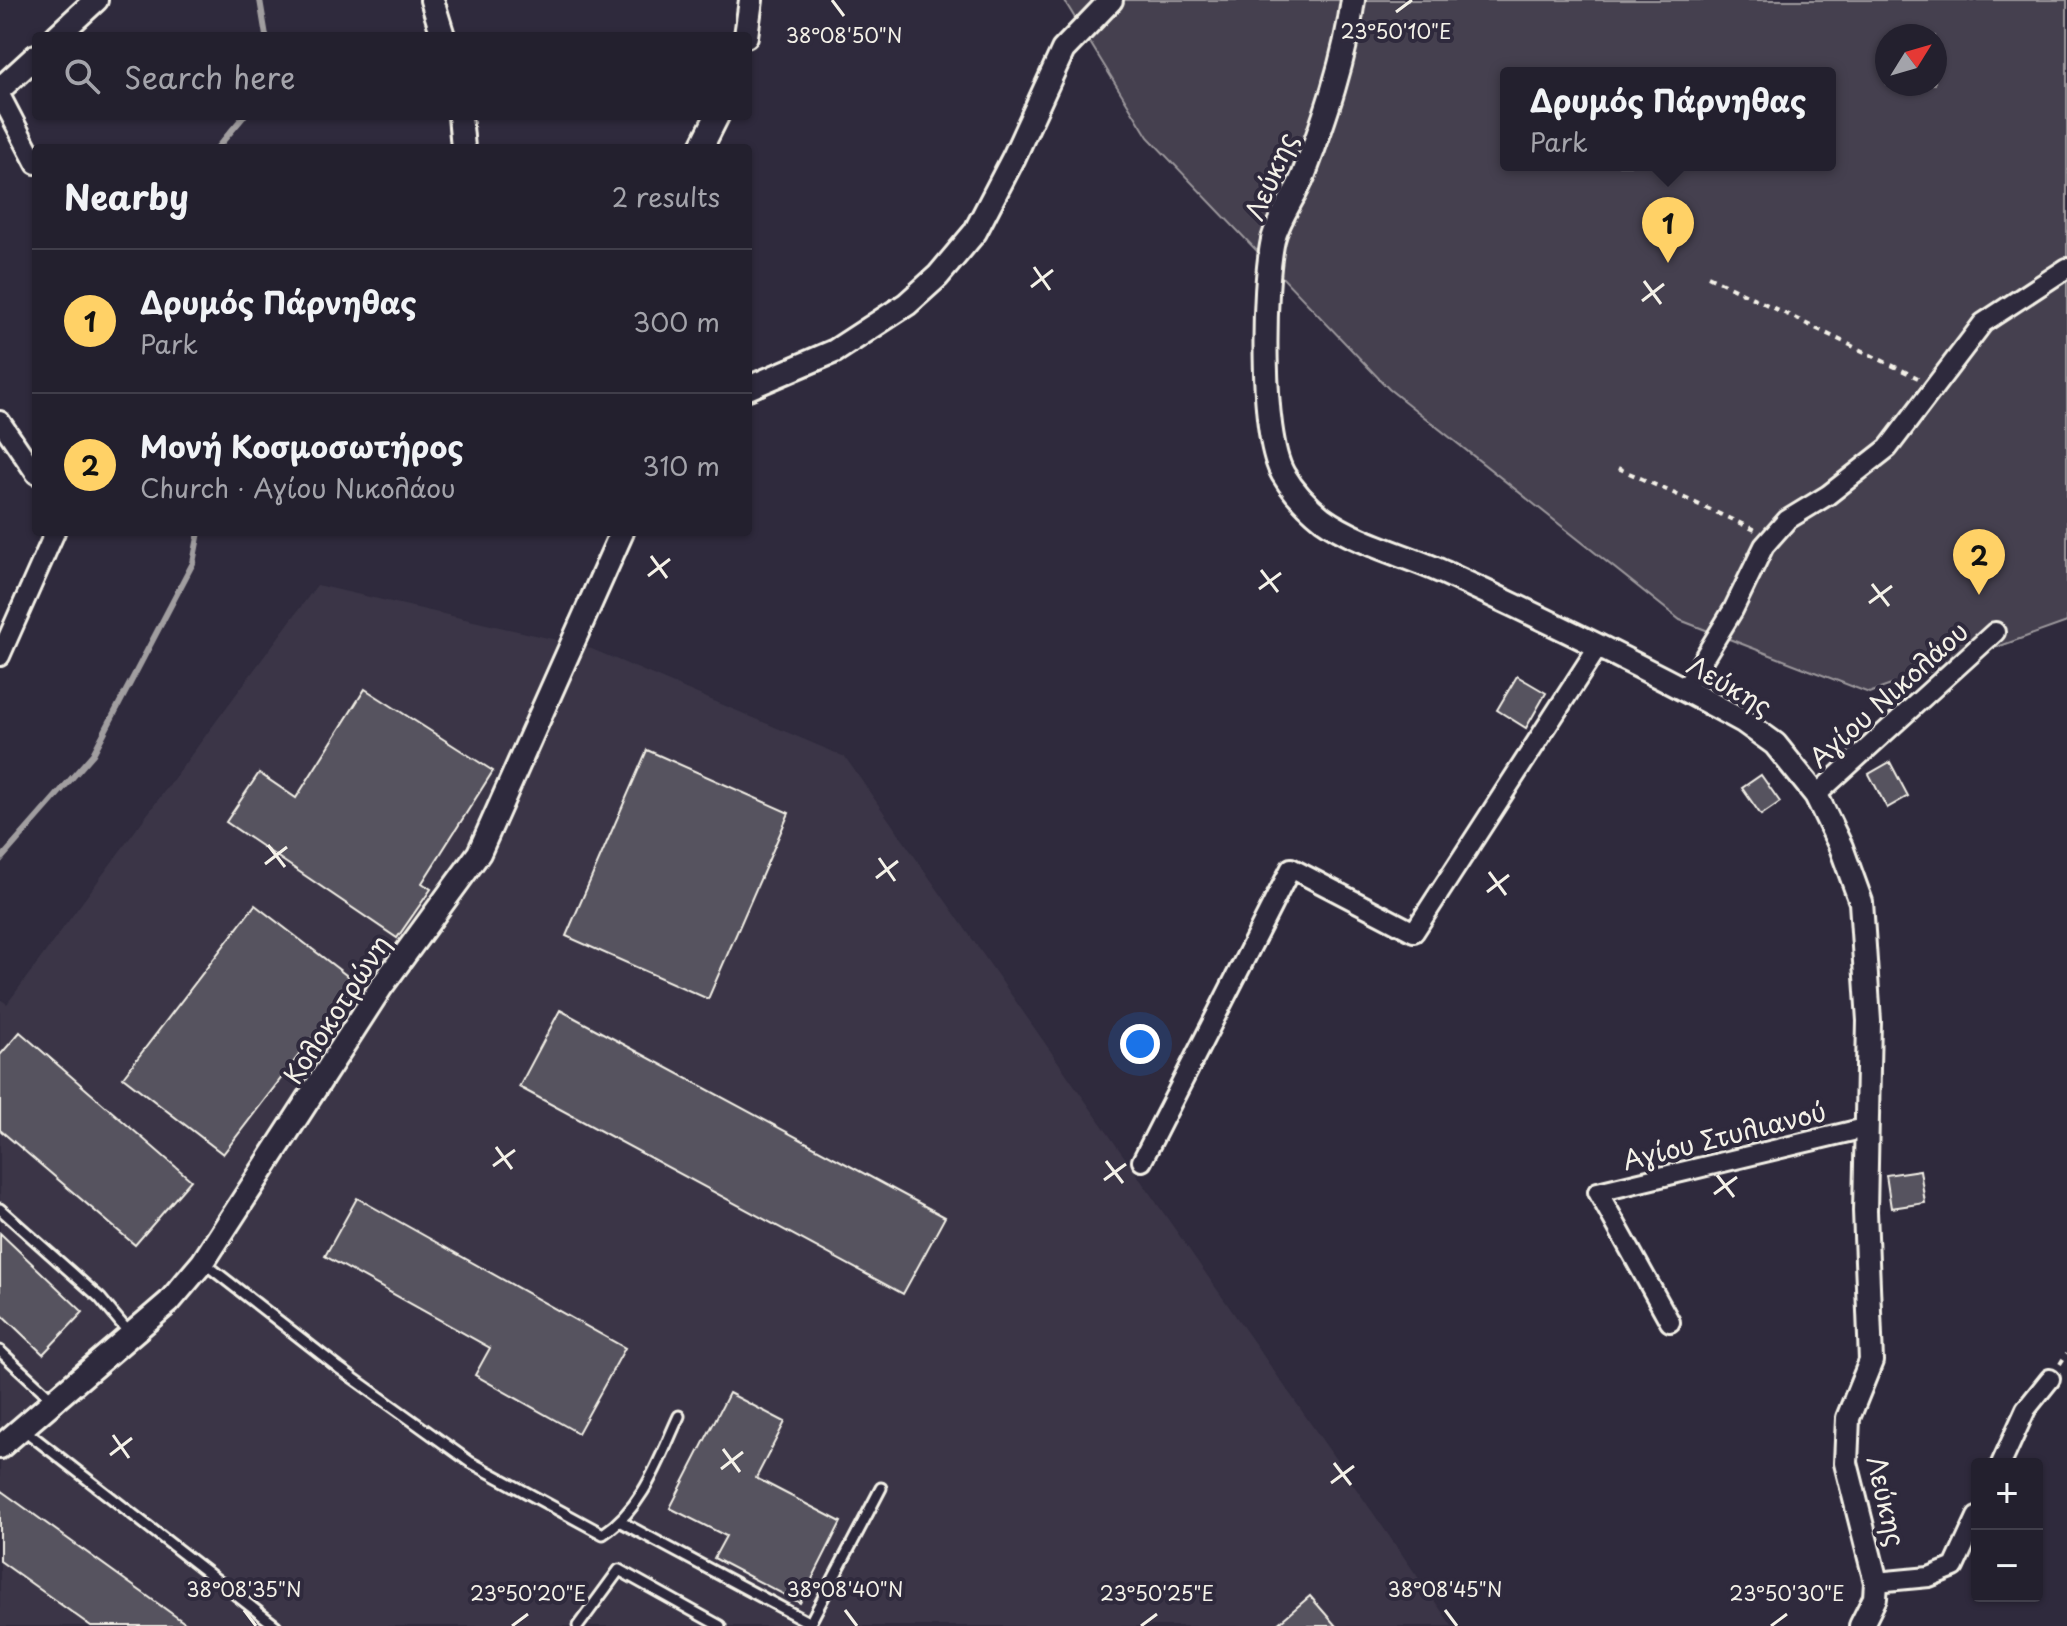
<!DOCTYPE html>
<html lang="en">
<head>
<meta charset="utf-8">
<style>
	body { margin:0; font-family:"Playpen Sans",sans-serif; background:#2f2d3a; color:#f1f3f6 }
	.controls { position:absolute; right:24px; bottom:24px; display:grid; overflow:hidden; border-radius:8px; box-shadow:0 2px 6px #0004 }
	.controls button { width:72px; height:72px; display:grid; place-items:center; padding:0; border:0; border-bottom:2px solid #403e4a; background:#23202e; color:#f1f3f6; font:40px sans-serif }
	.compass { position:absolute; left:1875px; top:24px; width:72px; height:72px; border-radius:50%; background:#23202e; box-shadow:0 2px 6px #0004; rotate:53deg }
	.you { position:absolute; left:1140px; top:1044px; width:28px; height:28px; margin:-20px; border:6px solid #fff; border-radius:50%; background:#1a73e8; box-shadow:0 0 0 12px #1a73e833 }
	.badge { display:grid; place-items:center; width:52px; height:52px; border-radius:50%; background:#ffd166; color:#111; font-size:26px; font-weight:700 }
	.pin { position:absolute; translate:-50% -66px; filter:drop-shadow(0 2px 4px #0008) }
	.pin::after { content:''; position:absolute; top:42px; width:28px; height:24px; background:inherit; clip-path:polygon(0 0,100% 0,50% 100%) }
	.popup { position:absolute; left:1500px; top:67px; width:336px; height:104px; box-sizing:border-box; display:grid; place-content:center; border-radius:8px; background:#23202e; filter:drop-shadow(0 2px 6px #0005); font-size:26px; white-space:nowrap; color:#a3a3aa }
	.popup b { font-size:30px; color:#f1f3f6 }
	.popup::after { content:''; position:absolute; left:50%; top:100%; margin-left:-16px; border:16px solid transparent; border-top-color:#23202e }
	.list { margin:0; padding:0; list-style:none }
	h2 { display:flex; justify-content:space-between; align-items:center; height:104px; margin:0; padding:0 32px; font-size:34px }
	h2 small { font-size:26px; font-weight:400; color:#a3a3aa }
	.list li { display:grid; grid-template-columns:52px 1fr auto; gap:24px; align-items:center; box-sizing:border-box; height:144px; padding:0 32px; border-top:2px solid #403e4a }
	.list b { display:block; font-size:30px; white-space:nowrap }
	.list p { margin:0; font-size:26px; white-space:nowrap; color:#a3a3aa }
	.list em { font-size:26px; font-style:normal; color:#a3a3aa }
	.icon { flex:none; width:44px; height:44px; fill:none; stroke:currentColor; stroke-width:2; stroke-linecap:round; stroke-linejoin:round }
	.map { position:relative; flex:none; width:2067px; height:1626px; overflow:hidden }
	.search { position:absolute; background:#23202e; box-shadow:0 2px 6px #0004; left:32px; top:32px; width:720px; height:88px; display:flex; align-items:center; gap:20px; box-sizing:border-box; padding:0 28px; border-radius:8px; color:#a3a3aa; font-size:30px }
	.panel { position:absolute; background:#23202e; box-shadow:0 2px 6px #0004; left:32px; top:144px; width:720px; height:392px; border-radius:8px }
	.map>svg:first-child { display:block }
	.built { fill:#3b3647 }
	.green { fill:#454050; stroke:#9c989c; stroke-width:2; fill-rule:evenodd }
	.lines { fill:none; stroke-linecap:round; stroke-linejoin:round }
	.stream { stroke:#a19ea0; stroke-width:6 }
	.building { fill:#56525f; stroke:#f4f1e8; stroke-width:2 }
	.service-casing { stroke:#f4f1e8; stroke-width:15 }
	.minor-casing { stroke:#f4f1e8; stroke-width:24 }
	.tertiary-casing { stroke:#f4f1e8; stroke-width:28 }
	.path { stroke:#f4f1e8; stroke-width:4; stroke-dasharray:6 6; stroke-linecap:butt }
	.service { stroke:#2f2a3d; stroke-width:9 }
	.minor { stroke:#2f2a3d; stroke-width:18 }
	.tertiary { stroke:#2f2a3d; stroke-width:22 }
	.ticks { fill:none; stroke:#f4f1e8; stroke-width:3 }
	.labels { text-anchor:middle; dominant-baseline:central; stroke-width:8; stroke-linejoin:round; paint-order:stroke }
	.street-label { font-size:26px; fill:#f4f1e8; stroke:#2f2a3d }
	.ticks-label { font-size:20px; text-anchor:middle; fill:#f4f1e8; stroke:#2f2a3d; stroke-width:8; stroke-linejoin:round; paint-order:stroke }
</style>
</head>
<body>
<div class="map">
<svg width="2067" height="1626" viewBox="0 0 2067 1626">
	<rect width="100%" height="100%" fill="#2f2a3d"/>
	<filter id="ink" filterUnits="userSpaceOnUse"><feTurbulence type="fractalNoise" baseFrequency=".0125" numOctaves="2"/><feDisplacementMap in="SourceGraphic" scale="16" xChannelSelector="R" yChannelSelector="G"/><feConvolveMatrix kernelMatrix="1 2 1 2 8 2 1 2 1" color-interpolation-filters="sRGB"/></filter>
	<g filter="url(#ink)">
		<path class="built" d="M 317,585 L 587,647 L 845,757 L 1452,1626 L 0,1626 L 0,999 L 7,1004 Z"/>
		<path class="green" d="M 1064,0 L 2067,0 L 2067,622 L 1869,693 L 1680,620 L 1389,389 L 1148,137 ZM 1887,36 L 1935,36 L 1935,84 L 1887,84 ZM 1506,73 L 1830,73 L 1830,165 L 1506,165 Z"/>
		<g class="lines">
			<g class="stream">
				<path d="M 260,0 L 266,36"/>
				<path d="M 217,148 L 244,116"/>
				<path d="M 0,860 L 93,754 L 193,563 L 199,532"/>
			</g>
		</g>
		<g class="building">
			<path d="M 1517,676 L 1546,693 L 1526,728 L 1497,710 Z"/>
			<path d="M 365,689 L 493,771 L 422,883 L 431,889 L 397,938 L 226,822 L 259,773 L 296,798 Z"/>
			<path d="M 647,750 L 789,813 L 708,999 L 566,936 Z"/>
			<path d="M 1890,762 L 1908,796 L 1887,808 L 1869,774 Z"/>
			<path d="M 1761,775 L 1780,802 L 1761,815 L 1742,788 Z"/>
			<path d="M 255,905 L 355,982 L 223,1154 L 123,1077 Z"/>
			<path d="M 560,1010 L 945,1217 L 903,1294 L 519,1087 Z"/>
			<path d="M 20,1032 L 191,1180 L 135,1245 L 0,1130 L 0,1055 Z"/>
			<path d="M 1920,1170 L 1925,1203 L 1891,1208 L 1886,1175 Z"/>
			<path d="M 357,1198 L 625,1348 L 578,1433 L 475,1375 L 490,1348 L 325,1256 Z"/>
			<path d="M 0,1233 L 83,1312 L 43,1354 L 0,1313 Z"/>
			<path d="M 729,1393 L 785,1422 L 756,1478 L 841,1522 L 800,1603 L 714,1558 L 726,1536 L 670,1508 Z"/>
			<path d="M 0,1490 L 189,1626 L 91,1626 L 0,1561 Z"/>
			<path d="M 1310,1596 L 1336,1626 L 1275,1626 Z"/>
		</g>
		<g class="lines">
			<defs>
				<g id="service">
					<path d="M 0,1209 L 100,1298 L 130,1334"/>
					<path d="M 203,1262 L 339,1368 L 470,1462 L 603,1534 C 644,1507 659,1459 679,1416"/>
					<path d="M 0,1351 L 54,1401"/>
					<path d="M 23,1429 L 276,1626"/>
					<path d="M 621,1522 L 810,1623 L 881,1488"/>
					<path d="M 578,1626 L 619,1570 L 720,1626"/>
				</g>
				<g id="minor">
					<path d="M 0,95 L 36,164"/>
					<path d="M 0,421 L 36,474"/>
					<path d="M 0,656 L 55,532"/>
					<path d="M 1685,689 L 1733,610 L 1764,546 L 1787,520 L 1828,495 L 1888,448 L 1983,323 L 2067,268"/>
					<path d="M 1816,795 L 1995,632"/>
					<path d="M 1142,1161 L 1291,868 L 1414,932 L 1598,647"/>
					<path d="M 1670,1322 L 1598,1192 L 1865,1128"/>
					<path d="M 2001,1464 L 2026,1409 L 2050,1379"/>
					<path d="M 1876,1582 L 1929,1577 L 1954,1567 L 1977,1517"/>
				</g>
				<g id="tertiary">
					<path d="M 432,0 L 443,36"/>
					<path d="M 1353,0 C 1345,60 1325,118 1304,174 C 1295,197 1279,216 1273,240 C 1263,286 1260,434 1283,474 C 1293,491 1308,507 1323,519 C 1358,544 1406,555 1445,573 C 1545,619 1646,668 1743,721 L 1775,744 L 1816,795 L 1841,847 L 1861,902 L 1869,1021 L 1865,1211 L 1871,1361 L 1848,1418 L 1846,1463 L 1876,1582 L 1875,1598 L 1861,1626"/>
					<path d="M 57,36 L 96,0"/>
					<path d="M 746,36 L 751,0"/>
					<path d="M 0,89 L 36,56"/>
					<path d="M 460,116 L 463,148"/>
					<path d="M 701,148 L 717,116"/>
					<path d="M 748,388 L 835,351 L 907,304 L 938,276 L 975,232 L 1014,157 L 1063,50 L 1111,0"/>
					<path d="M 0,1447 L 169,1302 L 203,1262 L 381,987 L 479,853 L 622,532"/>
				</g>
			</defs>
			<use href="#service" class="service-casing"/>
			<use href="#minor" class="minor-casing"/>
			<use href="#tertiary" class="tertiary-casing"/>
			<g class="path">
				<path d="M 1708,276 L 1918,378"/>
				<path d="M 1618,468 L 1755,530"/>
				<path d="M 2060,1364 L 2067,1353"/>
			</g>
			<use href="#service" class="service"/>
			<use href="#minor" class="minor"/>
			<use href="#tertiary" class="tertiary"/>
		</g>
	</g>
	<path class="ticks" d="M 832,0 L 844,16M 1396,12 L 1412,0M 1034,267 L 1050,290M 1644,281 L 1661,304M 1031,287 L 1053,270M 1642,301 L 1664,284M 651,556 L 667,578M 1261,570 L 1278,592M 648,576 L 670,559M 1872,584 L 1889,606M 1259,589 L 1281,573M 1869,603 L 1892,586M 268,845 L 285,867M 879,858 L 895,881M 265,864 L 287,847M 1489,872 L 1506,895M 876,878 L 898,861M 1487,892 L 1509,875M 496,1147 L 512,1169M 1106,1161 L 1123,1183M 493,1166 L 515,1150M 1717,1175 L 1734,1197M 1104,1180 L 1126,1164M 1714,1194 L 1737,1177M 113,1435 L 129,1458M 723,1449 L 740,1472M 110,1455 L 132,1438M 1334,1463 L 1351,1485M 721,1469 L 743,1452M 1331,1483 L 1354,1466M 244,1610 L 256,1626M 845,1610 L 857,1626M 1445,1610 L 1457,1626M 512,1626 L 528,1614M 1141,1626 L 1157,1614M 1771,1626 L 1787,1614"/>
	<g class="labels">
		<g class="street-label">
			<text transform="translate(1270 176) rotate(-67)">Λεύκης</text>
			<text transform="translate(1730 685) rotate(30)">Λεύκης</text>
			<text transform="translate(1888 694) rotate(-42)">Αγίου Νικολάου</text>
			<text transform="translate(336 1009) rotate(-57)">Κολοκοτρώνη</text>
			<text transform="translate(1724 1135) rotate(-14)">Αγίου Στυλιανού</text>
			<text transform="translate(1887 1501) rotate(77)">Λεύκης</text>
		</g>
	</g>
	<g class="ticks-label">
		<text x="1396" y="39">23°50'10"E</text>
		<text x="844" y="43">38°08'50"N</text>
		<text x="244" y="1597">38°08'35"N</text>
		<text x="845" y="1597">38°08'40"N</text>
		<text x="1445" y="1597">38°08'45"N</text>
		<text x="528" y="1601">23°50'20"E</text>
		<text x="1157" y="1601">23°50'25"E</text>
		<text x="1787" y="1601">23°50'30"E</text>
	</g>
</svg>
<div class="controls">
<button>+</button>
<button>−</button>
</div>
<svg class="compass" viewBox="-18 -18 36 36"><path d="M0-13l5 13h-10z" fill="#e53935"/><path d="M0 13l5-13h-10z" fill="#a3a3aa"/></svg>
<div class="you"></div>
<div class="pin badge" style="left:1668px;top:263px">1</div>
<div class="popup"><b>Δρυμός Πάρνηθας</b>Park</div>
<div class="pin badge" style="left:1979px;top:595px">2</div>
<div class="search"><svg class="icon" aria-label="search" viewBox="0 0 24 24"><circle cx="10" cy="10" r="6"/><path d="M15 15l6 6"/></svg>Search here</div>
<section class="panel">
<h2>Nearby<small>2 results</small></h2>
<ul class="list">
<li><span class="badge">1</span><div><b>Δρυμός Πάρνηθας</b><p>Park</p></div><em>300 m</em></li>
<li><span class="badge">2</span><div><b>Μονή Κοσμοσωτήρος</b><p>Church · Αγίου Νικολάου</p></div><em>310 m</em></li>
</ul>
</section>
</div>
</body>
</html>
